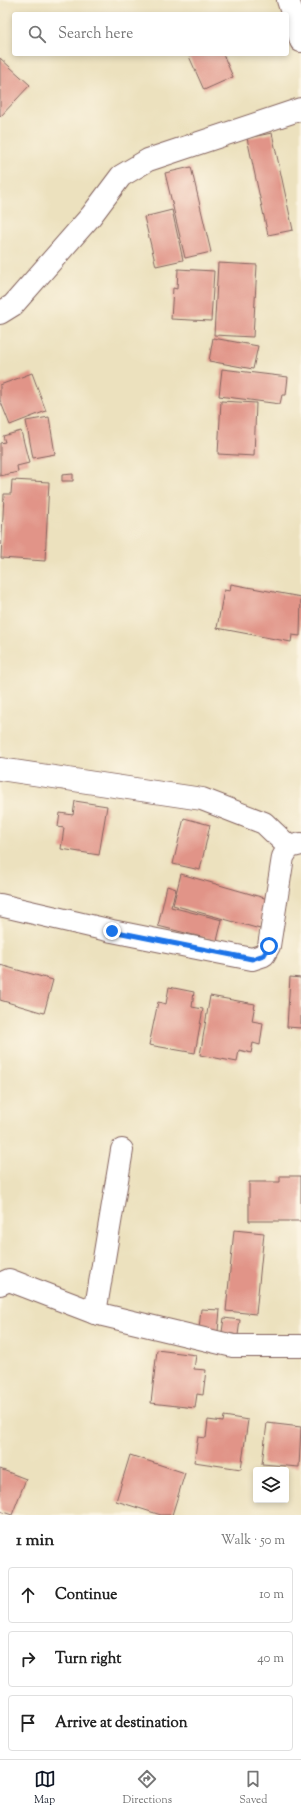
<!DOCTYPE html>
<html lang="en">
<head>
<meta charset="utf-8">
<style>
	body { margin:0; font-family:"Sorts Mill Goudy",serif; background:#f2f2f2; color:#222 }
	.controls { position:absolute; right:12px; bottom:12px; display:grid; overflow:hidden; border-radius:4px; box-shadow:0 2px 6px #0003 }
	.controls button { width:36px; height:36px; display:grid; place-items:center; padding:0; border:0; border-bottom:1px solid #e0e0e0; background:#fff; color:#222; font:20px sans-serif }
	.stop { position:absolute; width:12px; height:12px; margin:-9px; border:3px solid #1a73e8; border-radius:50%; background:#fff }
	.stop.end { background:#1a73e8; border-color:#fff; box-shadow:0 1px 4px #0008 }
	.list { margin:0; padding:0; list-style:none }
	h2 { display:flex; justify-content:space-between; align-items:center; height:52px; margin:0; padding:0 16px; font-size:17px }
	h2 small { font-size:13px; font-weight:400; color:#767676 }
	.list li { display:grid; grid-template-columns:26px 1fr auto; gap:12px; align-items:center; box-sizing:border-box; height:56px; margin:0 8px 8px; padding:0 8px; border:1px solid #e0e0e0; border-radius:4px }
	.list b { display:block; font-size:15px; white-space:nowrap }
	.list em { font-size:13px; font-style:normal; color:#767676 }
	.icon { flex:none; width:22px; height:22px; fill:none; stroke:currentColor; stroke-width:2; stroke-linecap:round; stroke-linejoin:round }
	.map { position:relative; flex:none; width:301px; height:1515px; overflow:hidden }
	.search { position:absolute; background:#fff; box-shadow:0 2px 6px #0003; left:12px; right:12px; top:12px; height:44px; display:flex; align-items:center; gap:10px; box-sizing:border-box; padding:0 14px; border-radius:4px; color:#767676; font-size:15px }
	.sheet { height:244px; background:#fff }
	nav { display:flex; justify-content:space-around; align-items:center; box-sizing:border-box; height:56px; border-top:1px solid #e0e0e0; background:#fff; font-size:11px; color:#767676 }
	nav a { display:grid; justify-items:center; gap:2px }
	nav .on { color:#111827 }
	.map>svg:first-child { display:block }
	.building { fill:#e19488 }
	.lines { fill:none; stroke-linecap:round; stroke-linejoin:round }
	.minor-casing { stroke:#83635e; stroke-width:24 }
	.minor { stroke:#fff; stroke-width:22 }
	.route { stroke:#1a73e8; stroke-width:5 }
</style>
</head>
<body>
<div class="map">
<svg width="301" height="1515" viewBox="0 0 301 1515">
	<rect width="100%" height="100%" fill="#fcf5e5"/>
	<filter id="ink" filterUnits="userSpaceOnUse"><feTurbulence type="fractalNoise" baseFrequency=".025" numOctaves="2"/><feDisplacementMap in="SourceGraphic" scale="8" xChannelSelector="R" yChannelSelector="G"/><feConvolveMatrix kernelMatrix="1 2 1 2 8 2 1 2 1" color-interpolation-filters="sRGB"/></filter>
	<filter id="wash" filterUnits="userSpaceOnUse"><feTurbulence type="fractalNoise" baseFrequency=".012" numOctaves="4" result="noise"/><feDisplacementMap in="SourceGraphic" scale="16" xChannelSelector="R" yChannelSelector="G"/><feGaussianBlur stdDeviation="0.9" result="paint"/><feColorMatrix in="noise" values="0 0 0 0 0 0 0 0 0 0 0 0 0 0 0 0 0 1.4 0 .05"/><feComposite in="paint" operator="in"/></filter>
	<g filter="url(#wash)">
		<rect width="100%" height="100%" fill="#ece1be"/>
		<g id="blocks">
			<g class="building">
				<path d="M 188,54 L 223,54 L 233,77 L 204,90 Z"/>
				<path d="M 0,58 L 30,85 L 0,117 Z"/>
				<path d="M 272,133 L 293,230 L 268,235 L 247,138 Z"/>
				<path d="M 191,167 L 211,252 L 185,258 L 165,173 Z"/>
				<path d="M 172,210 L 183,260 L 156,266 L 144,217 Z"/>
				<path d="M 218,263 L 257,265 L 253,337 L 214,335 Z"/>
				<path d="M 178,269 L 214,271 L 211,321 L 171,319 L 173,288 L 177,289 Z"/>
				<path d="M 213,338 L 258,346 L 253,369 L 209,361 Z"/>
				<path d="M 222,369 L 288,377 L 286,395 L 282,395 L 280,404 L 219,396 Z"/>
				<path d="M 32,373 L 46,411 L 10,425 L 0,400 L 0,385 Z"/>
				<path d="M 221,401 L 256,403 L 254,456 L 218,454 Z"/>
				<path d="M 49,417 L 55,454 L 33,458 L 26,421 Z"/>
				<path d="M 21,431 L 29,463 L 17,466 L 18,472 L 0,476 L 0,443 L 5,442 L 3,436 Z"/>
				<path d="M 73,474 L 73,481 L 62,481 L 62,475 Z"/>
				<path d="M 12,480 L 49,482 L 45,561 L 1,558 L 4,494 L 11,494 Z"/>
				<path d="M 231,584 L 301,597 L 300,636 L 292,635 L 291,642 L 217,628 L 224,590 L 230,591 Z"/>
				<path d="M 75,801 L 107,806 L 99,855 L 61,849 L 64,828 L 58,827 L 60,813 L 73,815 Z"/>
				<path d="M 184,818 L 210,825 L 200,870 L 173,864 Z"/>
				<path d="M 181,874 L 268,899 L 260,929 L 173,905 Z"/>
				<path d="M 167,886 L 176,889 L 171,907 L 222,920 L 217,941 L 158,926 Z"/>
				<path d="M 0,965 L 53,980 L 44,1013 L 0,1000 Z"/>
				<path d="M 290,977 L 301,978 L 301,1028 L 287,1027 Z"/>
				<path d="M 169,987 L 194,992 L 192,1007 L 203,1009 L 195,1053 L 149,1045 L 158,1002 L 166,1004 Z"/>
				<path d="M 210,996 L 255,1004 L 252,1021 L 263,1023 L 260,1045 L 253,1043 L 251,1053 L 239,1050 L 237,1062 L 200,1055 Z"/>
				<path d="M 280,1176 L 301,1176 L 301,1221 L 249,1221 L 249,1182 L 280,1182 Z"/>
				<path d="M 234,1230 L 264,1233 L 256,1314 L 226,1311 Z"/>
				<path d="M 201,1309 L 220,1310 L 218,1331 L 199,1329 Z"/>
				<path d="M 224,1318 L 240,1320 L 238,1335 L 222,1332 Z"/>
				<path d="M 157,1350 L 196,1355 L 194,1369 L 206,1370 L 203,1395 L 197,1394 L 195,1408 L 151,1403 Z"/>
				<path d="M 224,1416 L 248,1420 L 241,1469 L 194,1462 L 198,1437 L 206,1438 L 208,1420 L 223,1422 Z"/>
				<path d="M 267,1423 L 301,1427 L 299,1467 L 262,1464 Z"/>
				<path d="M 130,1455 L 185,1473 L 172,1515 L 161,1515 L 116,1501 Z"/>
				<path d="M 0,1469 L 26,1479 L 12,1515 L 0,1511 Z"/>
			</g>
		</g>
	</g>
	<g filter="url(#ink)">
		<use href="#blocks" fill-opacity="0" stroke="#83635e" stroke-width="1"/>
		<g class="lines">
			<defs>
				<g id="minor">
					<path d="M 288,0 L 301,41"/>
					<path d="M 0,313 L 13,305 L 91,216 L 121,176 L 148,160 L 301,109"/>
					<path d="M 0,769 L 202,799 L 264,823 L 289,847"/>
					<path d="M 0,905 L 112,931 L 252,959 L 264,955 L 269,946 L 283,857 L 289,847 L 301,844"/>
					<path d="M 0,1284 L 9,1280 L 95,1313 L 233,1346 L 301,1346"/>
					<path d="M 95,1313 L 122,1150"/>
				</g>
			</defs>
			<use href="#minor" class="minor-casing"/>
			<use href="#minor" class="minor"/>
		</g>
	</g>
	<g class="lines" filter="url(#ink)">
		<path class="route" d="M 112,931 L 252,959 L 264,955 L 269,946"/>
	</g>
</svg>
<div class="controls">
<button><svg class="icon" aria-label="layers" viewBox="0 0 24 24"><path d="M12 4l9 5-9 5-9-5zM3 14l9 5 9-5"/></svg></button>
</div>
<div class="stop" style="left:269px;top:946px"></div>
<div class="stop end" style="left:112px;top:931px"></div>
<div class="search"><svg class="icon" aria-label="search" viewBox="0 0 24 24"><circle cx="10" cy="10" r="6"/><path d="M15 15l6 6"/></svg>Search here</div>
</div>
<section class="sheet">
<h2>1 min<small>Walk · 50 m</small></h2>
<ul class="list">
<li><svg class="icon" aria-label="ahead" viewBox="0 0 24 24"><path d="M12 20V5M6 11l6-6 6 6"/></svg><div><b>Continue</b></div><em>10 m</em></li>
<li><svg class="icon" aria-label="right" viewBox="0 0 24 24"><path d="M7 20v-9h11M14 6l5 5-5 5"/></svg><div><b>Turn right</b></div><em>40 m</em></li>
<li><svg class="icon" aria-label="arrive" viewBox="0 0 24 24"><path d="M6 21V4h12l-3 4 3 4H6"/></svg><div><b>Arrive at destination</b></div></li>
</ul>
</section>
<nav>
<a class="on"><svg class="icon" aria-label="map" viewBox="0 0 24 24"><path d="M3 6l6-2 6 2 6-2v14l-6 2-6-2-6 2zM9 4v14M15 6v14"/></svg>Map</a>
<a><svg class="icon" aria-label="directions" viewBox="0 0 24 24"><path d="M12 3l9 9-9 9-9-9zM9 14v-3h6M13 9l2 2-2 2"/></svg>Directions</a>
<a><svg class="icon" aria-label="saved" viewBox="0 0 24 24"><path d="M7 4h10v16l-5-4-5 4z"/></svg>Saved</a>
</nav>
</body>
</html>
